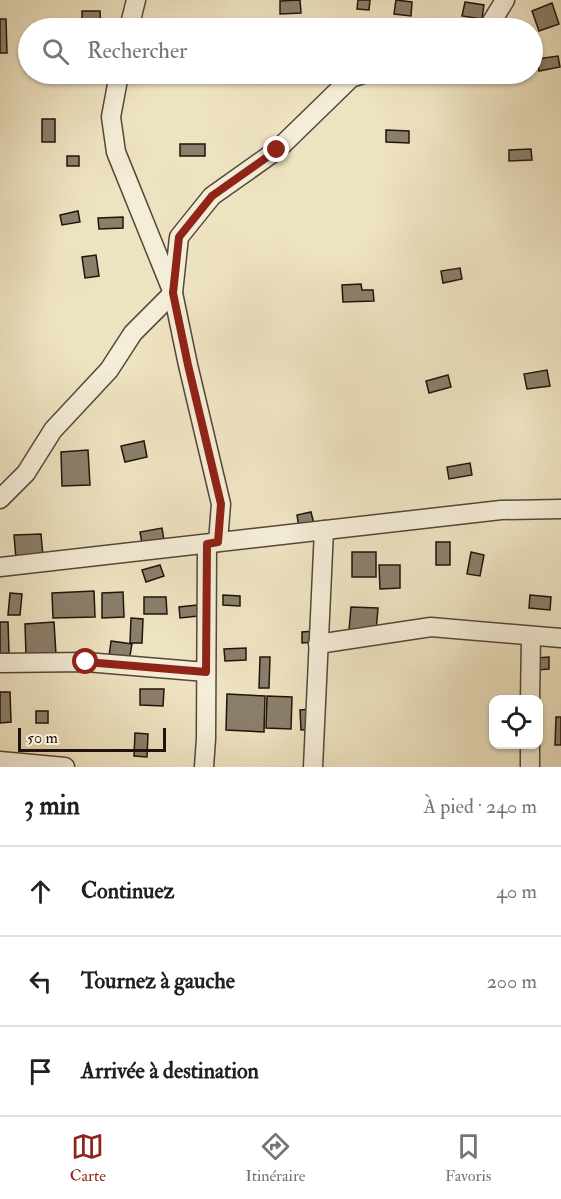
<!DOCTYPE html>
<html lang="fr">
<head>
<meta charset="utf-8">
<style>
	body { margin:0; font-family:"IM FELL Double Pica",serif; background:#f2f2f2; color:#202124 }
	.controls { position:absolute; right:18px; bottom:18px; display:grid; overflow:hidden; border-radius:12px; box-shadow:0 2px 4px #0004 }
	.controls button { width:54px; height:54px; display:grid; place-items:center; padding:0; border:0; border-bottom:2px solid #e0e0e0; background:#fff; color:#202124; font:30px sans-serif }
	.scale { position:absolute; left:18px; bottom:15px; width:148px; box-sizing:border-box; padding-left:6px; border:3px solid #20130d; border-top:0; font-size:16px; line-height:21px; white-space:nowrap; color:#20130d; -webkit-text-stroke:4px #f4edd7; paint-order:stroke }
	.stop { position:absolute; width:18px; height:18px; margin:-14px; border:4px solid #8f2418; border-radius:50%; background:#fff }
	.stop.end { background:#8f2418; border-color:#fff; box-shadow:0 2px 6px #0008 }
	.list { margin:0; padding:0; list-style:none }
	h2 { display:flex; justify-content:space-between; align-items:center; height:78px; margin:0; padding:0 24px; font-size:26px }
	h2 small { font-size:20px; font-weight:400; color:#757577 }
	.list li { display:grid; grid-template-columns:39px 1fr auto; gap:18px; align-items:center; box-sizing:border-box; height:90px; padding:0 24px; border-top:2px solid #e0e0e0 }
	.list b { display:block; font-size:22px; white-space:nowrap }
	.list em { font-size:20px; font-style:normal; color:#757577 }
	.icon { flex:none; width:33px; height:33px; fill:none; stroke:currentColor; stroke-width:2; stroke-linecap:round; stroke-linejoin:round }
	.map { position:relative; flex:none; width:561px; height:767px; overflow:hidden }
	.search { position:absolute; background:#fff; box-shadow:0 2px 4px #0004; left:18px; right:18px; top:18px; height:66px; display:flex; align-items:center; gap:15px; box-sizing:border-box; padding:0 21px; border-radius:33px; color:#757577; font-size:22px }
	.sheet { height:348px; background:#fff }
	nav { display:flex; justify-content:space-around; align-items:center; box-sizing:border-box; height:84px; border-top:2px solid #e0e0e0; background:#fff; font-size:16px; color:#757577 }
	nav a { display:grid; justify-items:center; gap:3px }
	nav .on { color:#8f2418 }
	.map>svg:first-child { display:block }
	.building { fill:#8b7f6b; stroke:#20130d; stroke-width:1.5 }
	.lines { fill:none; stroke-linecap:round; stroke-linejoin:round }
	.minor-casing { stroke:#54473a; stroke-width:21 }
	.minor { stroke:#f4edd7; stroke-width:18 }
	.route { stroke:#8f2418; stroke-width:8 }
</style>
</head>
<body>
<div class="map">
<svg width="561" height="767" viewBox="0 0 561 767">
	<rect width="100%" height="100%" fill="#eee3c1"/>
	<filter id="stains"><feTurbulence type="fractalNoise" baseFrequency=".00333" numOctaves="4"/><feColorMatrix values="0 0 0 0 .2 0 0 0 0 .09 0 0 0 0 .02 0 0 0 .5 -.17"/></filter>
	<radialGradient id="worn" r=".72"><stop offset=".6" stop-color="#630" stop-opacity="0"/><stop offset="1" stop-color="#630" stop-opacity=".3"/></radialGradient>
	<g class="building">
		<path d="M 300,0 L 301,13 L 280,14 L 280,1 Z"/>
		<path d="M 358,0 L 370,0 L 369,10 L 357,9 Z"/>
		<path d="M 396,0 L 412,2 L 411,16 L 394,14 Z"/>
		<path d="M 465,2 L 484,5 L 482,19 L 462,16 Z"/>
		<path d="M 552,3 L 559,24 L 539,31 L 532,11 Z"/>
		<path d="M 82,11 L 100,11 L 101,28 L 82,28 Z"/>
		<path d="M 0,19 L 6,19 L 7,53 L 0,53 Z"/>
		<path d="M 558,56 L 560,67 L 539,71 L 537,59 Z"/>
		<rect x="42" y="119" width="13" height="23"/>
		<path d="M 386,130 L 409,131 L 409,143 L 386,142 Z"/>
		<rect x="180" y="144" width="25" height="12"/>
		<path d="M 531,149 L 532,160 L 509,161 L 509,150 Z"/>
		<rect x="67" y="156" width="12" height="10"/>
		<path d="M 78,211 L 80,222 L 62,225 L 60,215 Z"/>
		<path d="M 123,217 L 123,228 L 99,229 L 98,218 Z"/>
		<path d="M 96,255 L 99,276 L 85,278 L 82,257 Z"/>
		<path d="M 460,268 L 462,279 L 443,283 L 441,271 Z"/>
		<path d="M 361,284 L 362,290 L 373,290 L 374,301 L 343,302 L 342,285 Z"/>
		<path d="M 547,370 L 550,386 L 527,389 L 524,374 Z"/>
		<path d="M 448,375 L 451,387 L 429,393 L 426,381 Z"/>
		<path d="M 144,441 L 147,457 L 125,462 L 121,446 Z"/>
		<path d="M 88,450 L 90,485 L 62,486 L 61,452 Z"/>
		<path d="M 470,463 L 472,475 L 449,479 L 447,467 Z"/>
		<path d="M 311,512 L 314,524 L 299,527 L 297,515 Z"/>
		<path d="M 162,528 L 164,540 L 142,543 L 140,532 Z"/>
		<path d="M 41,534 L 43,557 L 16,559 L 14,535 Z"/>
		<rect x="436" y="542" width="14" height="23"/>
		<rect x="352" y="552" width="24" height="25"/>
		<path d="M 471,552 L 484,555 L 480,576 L 467,574 Z"/>
		<path d="M 160,565 L 164,576 L 146,582 L 142,570 Z"/>
		<path d="M 379,565 L 400,565 L 400,588 L 380,589 Z"/>
		<path d="M 94,591 L 95,617 L 53,618 L 52,593 Z"/>
		<path d="M 123,592 L 124,617 L 102,618 L 102,593 Z"/>
		<path d="M 10,593 L 22,594 L 20,615 L 8,615 Z"/>
		<path d="M 223,595 L 240,596 L 240,606 L 223,605 Z"/>
		<path d="M 530,595 L 551,597 L 550,610 L 529,608 Z"/>
		<path d="M 144,597 L 166,597 L 167,614 L 144,614 Z"/>
		<path d="M 197,605 L 198,616 L 180,618 L 179,607 Z"/>
		<path d="M 351,607 L 378,608 L 376,632 L 349,630 Z"/>
		<path d="M 131,618 L 143,619 L 142,643 L 130,643 Z"/>
		<path d="M 0,622 L 8,622 L 9,653 L 0,654 Z"/>
		<path d="M 54,622 L 56,655 L 26,656 L 25,624 Z"/>
		<path d="M 315,631 L 315,642 L 302,643 L 302,632 Z"/>
		<path d="M 111,641 L 132,644 L 128,667 L 108,664 Z"/>
		<path d="M 246,648 L 246,660 L 225,661 L 224,649 Z"/>
		<path d="M 260,657 L 270,657 L 269,688 L 259,688 Z"/>
		<path d="M 549,657 L 549,669 L 537,670 L 537,658 Z"/>
		<path d="M 140,689 L 164,689 L 163,706 L 140,705 Z"/>
		<path d="M 0,692 L 10,692 L 11,722 L 0,723 Z"/>
		<path d="M 227,694 L 265,696 L 264,732 L 226,730 Z"/>
		<path d="M 267,696 L 292,697 L 291,729 L 266,728 Z"/>
		<path d="M 311,709 L 312,729 L 301,730 L 300,710 Z"/>
		<rect x="36" y="711" width="12" height="12"/>
		<path d="M 556,717 L 561,717 L 561,745 L 555,745 Z"/>
		<path d="M 135,733 L 148,734 L 147,757 L 134,756 Z"/>
	</g>
	<g class="lines">
		<defs>
			<g id="minor">
				<path d="M 129,28 L 136,0"/>
				<path d="M 488,28 L 505,0"/>
				<path d="M 119,74 L 111,117 L 116,152 L 173,293 L 188,365 L 221,504 L 218,542"/>
				<path d="M 0,499 L 26,473 L 53,430 L 109,370 L 133,333 L 173,293 L 179,237 L 212,196 L 277,150 L 351,78 L 363,74"/>
				<path d="M 0,567 L 501,510 L 561,509"/>
				<path d="M 318,644 L 431,627 L 561,638"/>
				<path d="M 0,663 L 86,662 L 206,672"/>
				<path d="M 530,700 L 531,637"/>
				<path d="M 0,761 L 65,767"/>
				<path d="M 204,767 L 206,739 L 207,544"/>
				<path d="M 313,767 L 324,530"/>
				<path d="M 530,767 L 530,744"/>
			</g>
		</defs>
		<use href="#minor" class="minor-casing"/>
		<use href="#minor" class="minor"/>
	</g>
	<g class="lines">
		<path class="route" d="M 86,662 L 206,672 L 207,544 L 218,542 L 221,504 L 188,365 L 173,293 L 179,237 L 212,196 L 277,150"/>
	</g>
	<rect width="100%" height="100%" filter="url(#stains)"/>
	<rect width="100%" height="100%" fill="url(#worn)"/>
</svg>
<div class="controls">
<button><svg class="icon" aria-label="locate" viewBox="0 0 24 24"><circle cx="12" cy="12" r="6"/><path d="M12 2v4M12 18v4M2 12h4M18 12h4"/></svg></button>
</div>
<div class="scale">50 m</div>
<div class="stop" style="left:86px;top:662px"></div>
<div class="stop end" style="left:277px;top:150px"></div>
<div class="search"><svg class="icon" aria-label="search" viewBox="0 0 24 24"><circle cx="10" cy="10" r="6"/><path d="M15 15l6 6"/></svg>Rechercher</div>
</div>
<section class="sheet">
<h2>3 min<small>À pied · 240 m</small></h2>
<ul class="list">
<li><svg class="icon" aria-label="ahead" viewBox="0 0 24 24"><path d="M12 20V5M6 11l6-6 6 6"/></svg><div><b>Continuez</b></div><em>40 m</em></li>
<li><svg class="icon" aria-label="left" viewBox="0 0 24 24"><path d="M17 20v-9H6M10 6l-5 5 5 5"/></svg><div><b>Tournez à gauche</b></div><em>200 m</em></li>
<li><svg class="icon" aria-label="arrive" viewBox="0 0 24 24"><path d="M6 21V4h12l-3 4 3 4H6"/></svg><div><b>Arrivée à destination</b></div></li>
</ul>
</section>
<nav>
<a class="on"><svg class="icon" aria-label="map" viewBox="0 0 24 24"><path d="M3 6l6-2 6 2 6-2v14l-6 2-6-2-6 2zM9 4v14M15 6v14"/></svg>Carte</a>
<a><svg class="icon" aria-label="directions" viewBox="0 0 24 24"><path d="M12 3l9 9-9 9-9-9zM9 14v-3h6M13 9l2 2-2 2"/></svg>Itinéraire</a>
<a><svg class="icon" aria-label="saved" viewBox="0 0 24 24"><path d="M7 4h10v16l-5-4-5 4z"/></svg>Favoris</a>
</nav>
</body>
</html>
